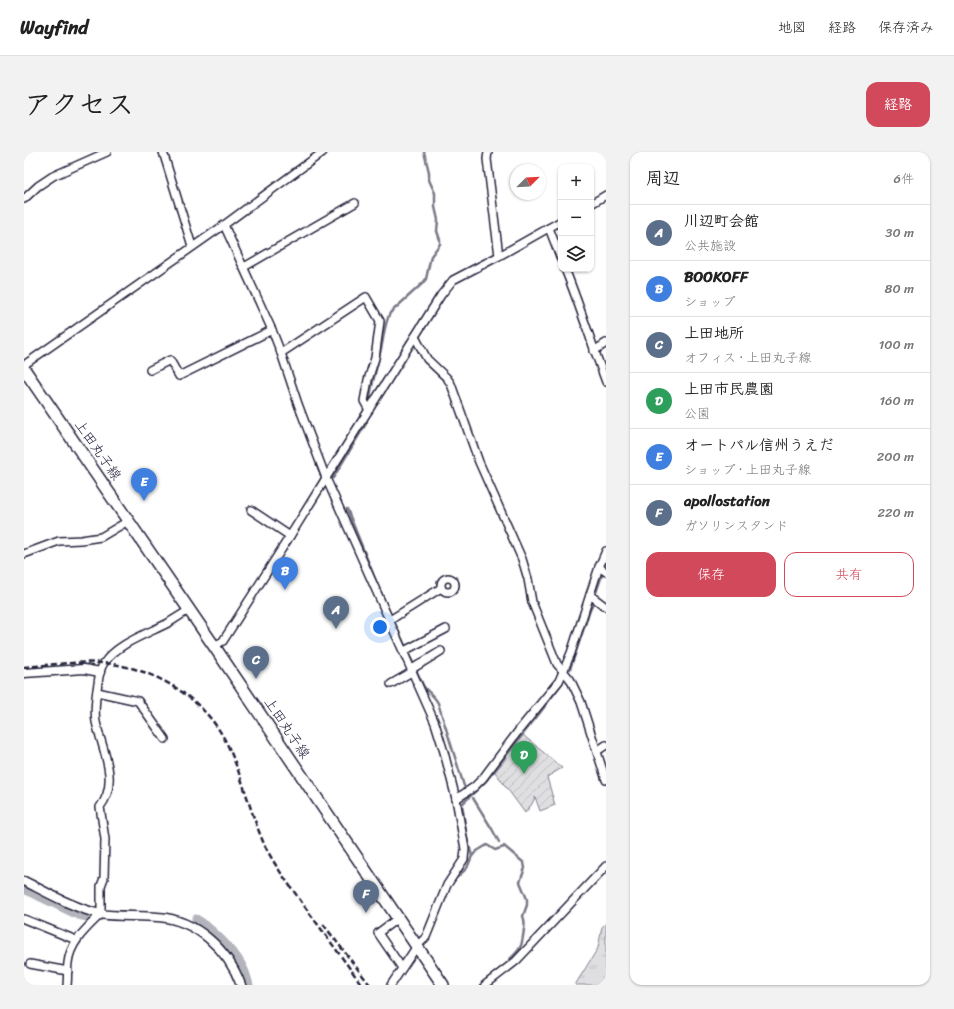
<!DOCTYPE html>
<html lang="ja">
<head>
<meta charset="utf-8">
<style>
	body { margin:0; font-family:Sriracha,"Klee One",sans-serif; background:#f2f2f2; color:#222 }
	.controls { position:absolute; right:12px; top:12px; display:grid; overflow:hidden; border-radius:8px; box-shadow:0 1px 3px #0004 }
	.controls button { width:36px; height:36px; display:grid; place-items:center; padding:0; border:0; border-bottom:1px solid #e0e0e0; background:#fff; color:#222; font:20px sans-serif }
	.compass { position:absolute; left:486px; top:12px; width:36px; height:36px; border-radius:50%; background:#fff; box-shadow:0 1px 3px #0004; rotate:66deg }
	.you { position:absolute; left:356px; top:475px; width:14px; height:14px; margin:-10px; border:3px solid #fff; border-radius:50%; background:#1a73e8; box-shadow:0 0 0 6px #1a73e833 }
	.badge { display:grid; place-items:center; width:26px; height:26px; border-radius:50%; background:#d1495b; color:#fff; font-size:13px; font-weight:700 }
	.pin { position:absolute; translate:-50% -33px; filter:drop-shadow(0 1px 2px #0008) }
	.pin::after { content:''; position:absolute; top:21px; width:14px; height:12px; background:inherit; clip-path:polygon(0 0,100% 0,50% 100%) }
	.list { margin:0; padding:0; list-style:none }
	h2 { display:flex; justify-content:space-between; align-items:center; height:52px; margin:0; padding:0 16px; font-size:17px }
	h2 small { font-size:13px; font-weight:400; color:#767676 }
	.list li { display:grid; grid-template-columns:26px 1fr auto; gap:12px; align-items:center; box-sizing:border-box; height:56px; padding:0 16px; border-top:1px solid #e0e0e0 }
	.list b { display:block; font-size:15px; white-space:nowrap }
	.list p { margin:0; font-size:13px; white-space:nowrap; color:#767676 }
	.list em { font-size:13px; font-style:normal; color:#767676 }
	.actions { display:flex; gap:8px; padding:12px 16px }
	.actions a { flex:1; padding:9px 0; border:1px solid #d1495b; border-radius:12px; text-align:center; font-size:14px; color:#d1495b }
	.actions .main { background:#d1495b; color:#fff }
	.icon { flex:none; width:22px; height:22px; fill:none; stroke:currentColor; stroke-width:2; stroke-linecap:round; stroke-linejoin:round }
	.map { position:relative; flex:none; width:582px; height:833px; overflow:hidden; border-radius:12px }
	header { display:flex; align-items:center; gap:24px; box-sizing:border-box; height:56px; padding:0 20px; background:#fff; border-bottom:1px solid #e0e0e0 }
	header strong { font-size:19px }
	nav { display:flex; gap:22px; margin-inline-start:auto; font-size:14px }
	.intro { display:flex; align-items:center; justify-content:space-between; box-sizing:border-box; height:96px; padding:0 24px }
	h1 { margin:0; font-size:28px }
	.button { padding:10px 18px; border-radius:12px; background:#d1495b; color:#fff; font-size:14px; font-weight:700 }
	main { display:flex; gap:24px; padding:0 24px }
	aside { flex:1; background:#fff; border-radius:12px; box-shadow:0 1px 3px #0004 }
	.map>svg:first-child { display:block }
	.park { fill:url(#park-tufts); stroke:#80808e }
	.garden { fill:url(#garden-furrows); stroke:#80808e }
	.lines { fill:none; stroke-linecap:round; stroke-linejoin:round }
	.stream { stroke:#7a7a88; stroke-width:2.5 }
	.canal { stroke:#b4b4bc; stroke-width:9 }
	.minor-casing { stroke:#22223b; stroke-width:10 }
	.tertiary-casing { stroke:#22223b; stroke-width:11 }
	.primary-casing { stroke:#22223b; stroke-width:14 }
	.minor { stroke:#fff; stroke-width:7 }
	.tertiary { stroke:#fff; stroke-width:8 }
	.primary { stroke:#fff; stroke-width:11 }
	.rail { stroke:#22223b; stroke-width:2.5; stroke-dasharray:6 3; stroke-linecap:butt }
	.labels { text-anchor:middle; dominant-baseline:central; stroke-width:3; stroke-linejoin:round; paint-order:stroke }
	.street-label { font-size:14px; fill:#22223b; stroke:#fff }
</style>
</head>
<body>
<header>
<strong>Wayfind</strong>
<nav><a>地図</a><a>経路</a><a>保存済み</a></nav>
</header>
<div class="intro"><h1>アクセス</h1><a class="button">経路</a></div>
<main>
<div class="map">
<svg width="582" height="833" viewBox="0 0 582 833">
	<defs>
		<pattern id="park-tufts" width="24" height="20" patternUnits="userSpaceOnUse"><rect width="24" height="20" fill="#dfdfe2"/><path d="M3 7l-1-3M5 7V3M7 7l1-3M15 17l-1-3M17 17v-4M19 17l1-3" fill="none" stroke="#bfbfc3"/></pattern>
		<pattern id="garden-furrows" width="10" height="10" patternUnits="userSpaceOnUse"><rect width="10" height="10" fill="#dfdfe2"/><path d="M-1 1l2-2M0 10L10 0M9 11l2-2" fill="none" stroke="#bfbfc3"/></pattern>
	</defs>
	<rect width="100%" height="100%" fill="#fff"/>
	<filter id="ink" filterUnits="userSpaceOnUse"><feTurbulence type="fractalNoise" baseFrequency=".025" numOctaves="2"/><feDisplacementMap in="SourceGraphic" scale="8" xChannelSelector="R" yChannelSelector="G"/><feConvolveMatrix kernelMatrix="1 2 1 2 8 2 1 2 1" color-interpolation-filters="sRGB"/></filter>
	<g filter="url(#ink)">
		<path class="park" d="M 582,771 L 582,833 L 551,833 L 574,796 L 578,775 Z"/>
		<path class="garden" d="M 499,583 L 538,616 L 523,625 L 531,653 L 516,659 L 511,645 L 508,652 L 501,661 L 471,620 Z"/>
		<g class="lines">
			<g class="stream">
				<path d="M 345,252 C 347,233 353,216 357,197 C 360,185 360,173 366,161 L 399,131 L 402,127 L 407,104 L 416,92 L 416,88 L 413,79 L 414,68 L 411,55 L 411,41 L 405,28 L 405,20 L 400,0"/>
				<path d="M 309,326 L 343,270"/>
				<path d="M 323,357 L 354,434 L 399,533 C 403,540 410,543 414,551 L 440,634"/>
				<path d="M 581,413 L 582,410"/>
				<path d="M 546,517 L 578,423"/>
				<path d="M 449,646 L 468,677 L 475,690"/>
				<path d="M 480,694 L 500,711 L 501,716 L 496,730 L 503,747 L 503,753 L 499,764 C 501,769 501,772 500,777 C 498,794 498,796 485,808"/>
				<path d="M 448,704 L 453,699 L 463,693 L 471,698 L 480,695"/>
				<path d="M 430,728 L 443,716 L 448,704 L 443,686 L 438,652 L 462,629 L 515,562 L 539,530"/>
			</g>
			<g class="canal">
				<path d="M 0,737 L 54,763 L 66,766"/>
				<path d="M 172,767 C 186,775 209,798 217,812 C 221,818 223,826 225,833"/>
			</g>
			<defs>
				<g id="minor">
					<path d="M 139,0 L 168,94"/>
					<path d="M 464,0 L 463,7 L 475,104"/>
					<path d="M 0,47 L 14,34 L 29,24 L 83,0"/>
					<path d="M 567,52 L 582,43"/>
					<path d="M 200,73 L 248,178 L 257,201 L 274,252 L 302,326 L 411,571 L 420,600 L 432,647 L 441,697 L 440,707 L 423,733 L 402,785 L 393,794 L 367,833"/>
					<path d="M 525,76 L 537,107"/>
					<path d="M 220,115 L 331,51"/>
					<path d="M 541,117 C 556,154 568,193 582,230"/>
					<path d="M 391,185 L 403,207 L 423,226 L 427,232 L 455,310 L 498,407 L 504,427 L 508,450 L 533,512 L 546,527 L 557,550 L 582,628"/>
					<path d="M 570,199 L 582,191"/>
					<path d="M 257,201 L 342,145 L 356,169 L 351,206 L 344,228 L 340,249 L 345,258"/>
					<path d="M 0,213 L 200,73 L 299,0"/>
					<path d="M 126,218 L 146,208 L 155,224 L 248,178"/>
					<path d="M 227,358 L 266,384"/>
					<path d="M 0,402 L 35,389 L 57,388 L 77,385 L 104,369"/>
					<path d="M 575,415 L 582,420"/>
					<circle cx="424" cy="433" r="7"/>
					<path d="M 566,443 L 582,455"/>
					<path d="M 366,468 L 417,436"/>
					<path d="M 190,494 L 199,489 L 266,384 L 302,326 L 417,143 L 429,128 L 475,104 L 537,69"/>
					<path d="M 380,499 L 422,477"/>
					<path d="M 367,532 L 386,521 L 388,517 L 417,499"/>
					<path d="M 73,540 L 114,549 L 141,587"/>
					<path d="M 573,599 L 582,593"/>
					<path d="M 432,647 L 450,635 L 459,626 L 495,578 L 535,529 L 547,501 L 575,415 L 582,399"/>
					<path d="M 374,766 L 354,781 L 378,816"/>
					<path d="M 0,767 L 52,788"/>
					<path d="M 6,812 L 44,819"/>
					<path d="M 43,833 C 44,826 43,818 44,811 C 46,790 63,776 77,762 L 77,734 L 80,726 L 81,687 L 76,655 C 96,630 78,597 72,570 C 70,558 72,543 74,531 C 75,524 76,516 80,511 C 94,491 123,482 144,471 C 151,467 158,462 165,458"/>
					<path d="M 461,833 L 492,809 L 582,714"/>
				</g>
				<g id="tertiary">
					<path d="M 0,521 L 60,517 L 76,520"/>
					<path d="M 0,729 C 24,741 50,756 76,762 C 92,765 117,763 134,765 C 173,768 204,798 217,833"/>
				</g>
				<path id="primary" d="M 0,217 L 190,494 L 419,833"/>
			</defs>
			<use href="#minor" class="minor-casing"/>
			<use href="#tertiary" class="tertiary-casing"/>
			<use href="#primary" class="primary-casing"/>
			<use href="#minor" class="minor"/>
			<use href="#tertiary" class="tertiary"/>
			<use href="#primary" class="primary"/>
			<g class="rail">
				<path d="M 0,515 C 26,513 53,509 79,511 C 129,515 181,546 203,592 C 219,625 226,661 241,694 C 252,716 267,735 281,755 C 300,781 319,807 338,833"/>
				<path d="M 299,772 L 346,833"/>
			</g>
		</g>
	</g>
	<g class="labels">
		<g class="street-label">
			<text transform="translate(74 298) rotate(55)">上田丸子線</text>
			<text transform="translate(263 576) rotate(56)">上田丸子線</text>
		</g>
	</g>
</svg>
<div class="controls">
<button>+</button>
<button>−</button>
<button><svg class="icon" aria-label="layers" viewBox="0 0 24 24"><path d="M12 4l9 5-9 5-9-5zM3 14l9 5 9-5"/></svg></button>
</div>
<svg class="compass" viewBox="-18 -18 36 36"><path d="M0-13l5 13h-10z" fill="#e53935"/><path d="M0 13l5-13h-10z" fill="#767676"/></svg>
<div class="you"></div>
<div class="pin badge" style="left:312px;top:477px;background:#5c6f8a">A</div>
<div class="pin badge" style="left:261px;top:438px;background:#3f7fe0">B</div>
<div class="pin badge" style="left:232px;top:527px;background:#5c6f8a">C</div>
<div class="pin badge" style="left:500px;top:622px;background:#2e9e5b">D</div>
<div class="pin badge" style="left:120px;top:349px;background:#3f7fe0">E</div>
<div class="pin badge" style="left:342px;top:761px;background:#5c6f8a">F</div>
</div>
<aside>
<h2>周辺<small>6件</small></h2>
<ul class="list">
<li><span class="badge" style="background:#5c6f8a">A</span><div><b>川辺町会館</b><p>公共施設</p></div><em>30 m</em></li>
<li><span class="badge" style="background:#3f7fe0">B</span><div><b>BOOKOFF</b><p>ショップ</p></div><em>80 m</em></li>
<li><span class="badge" style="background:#5c6f8a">C</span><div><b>上田地所</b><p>オフィス · 上田丸子線</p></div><em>100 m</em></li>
<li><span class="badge" style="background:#2e9e5b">D</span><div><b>上田市民農園</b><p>公園</p></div><em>160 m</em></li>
<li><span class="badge" style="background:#3f7fe0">E</span><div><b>オートパル信州うえだ</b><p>ショップ · 上田丸子線</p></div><em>200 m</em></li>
<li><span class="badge" style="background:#5c6f8a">F</span><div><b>apollostation</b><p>ガソリンスタンド</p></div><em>220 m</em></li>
</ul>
<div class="actions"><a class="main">保存</a><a>共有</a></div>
</aside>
</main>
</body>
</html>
